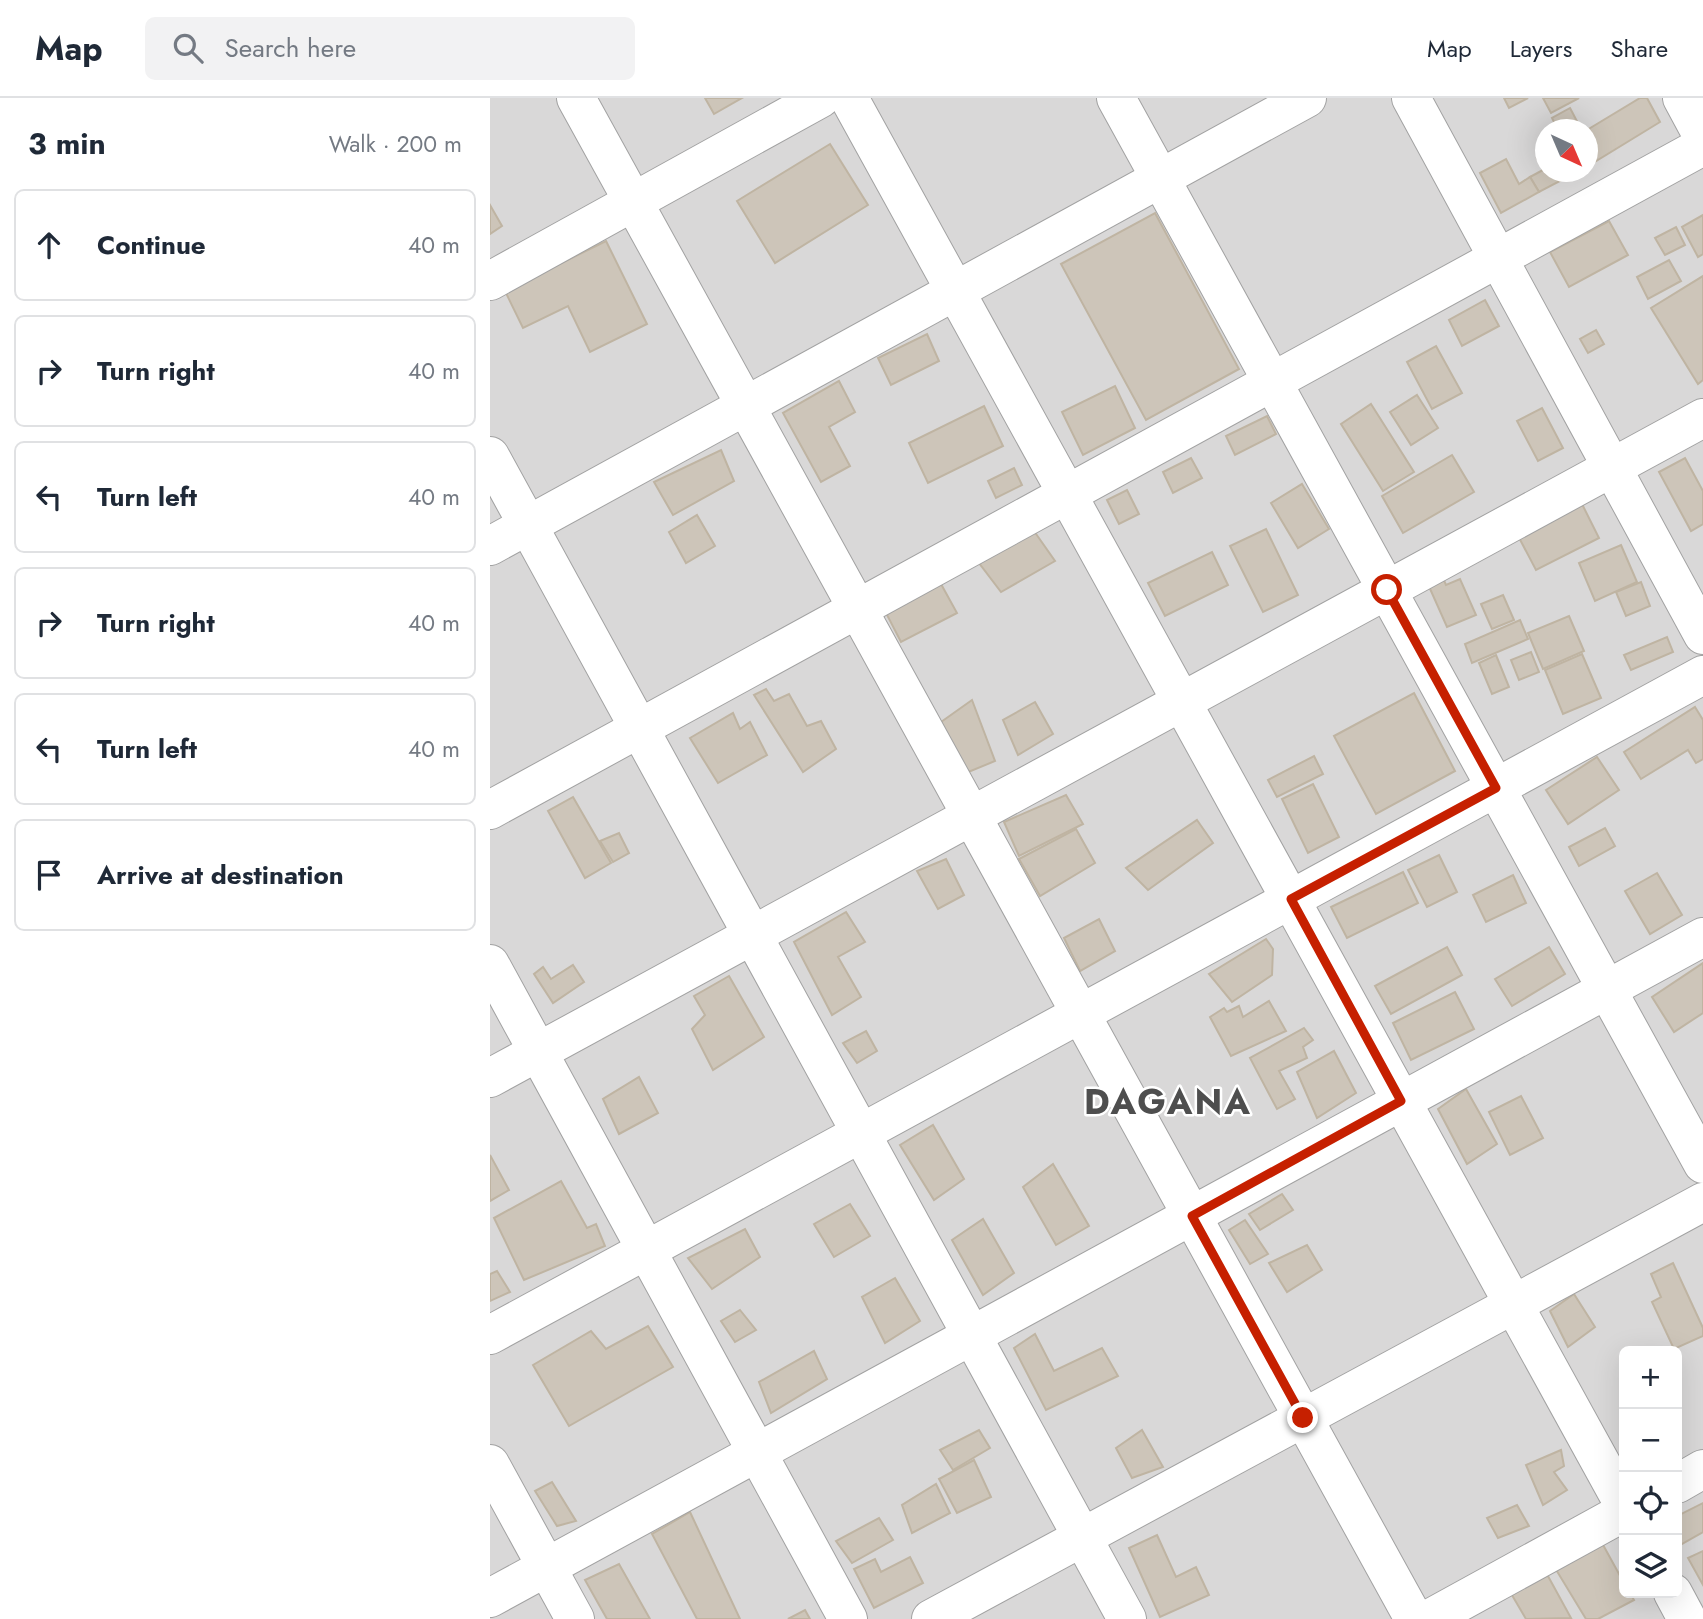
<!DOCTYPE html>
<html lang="en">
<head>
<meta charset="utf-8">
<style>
	body { margin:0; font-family:Jost,sans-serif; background:#f2f2f3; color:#1f2937 }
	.controls { position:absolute; right:21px; bottom:21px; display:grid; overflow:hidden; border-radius:10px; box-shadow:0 7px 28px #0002 }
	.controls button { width:63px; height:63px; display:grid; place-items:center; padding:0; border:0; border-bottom:2px solid #e0e1e3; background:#fff; color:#1f2937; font:35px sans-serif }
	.compass { position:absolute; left:1045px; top:21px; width:63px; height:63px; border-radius:50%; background:#fff; box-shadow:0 7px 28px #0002; rotate:136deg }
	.stop { position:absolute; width:21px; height:21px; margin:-16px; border:5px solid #c62000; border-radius:50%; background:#fff }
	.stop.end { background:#c62000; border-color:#fff; box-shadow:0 2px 7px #0008 }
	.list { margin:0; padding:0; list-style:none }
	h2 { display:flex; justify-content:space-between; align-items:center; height:91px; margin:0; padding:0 28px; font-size:30px }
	h2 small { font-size:23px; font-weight:400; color:#747a83 }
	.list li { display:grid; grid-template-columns:46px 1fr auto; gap:21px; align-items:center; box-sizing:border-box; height:112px; margin:0 14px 14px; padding:0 14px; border:2px solid #e0e1e3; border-radius:10px }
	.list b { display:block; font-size:26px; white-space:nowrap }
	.list em { font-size:23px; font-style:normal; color:#747a83 }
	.icon { flex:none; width:38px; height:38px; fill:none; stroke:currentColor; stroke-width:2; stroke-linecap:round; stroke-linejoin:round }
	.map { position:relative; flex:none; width:1213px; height:1521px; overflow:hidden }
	header { display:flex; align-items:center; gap:42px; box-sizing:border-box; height:98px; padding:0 35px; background:#fff; border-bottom:2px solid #e0e1e3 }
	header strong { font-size:33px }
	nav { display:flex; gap:38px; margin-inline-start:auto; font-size:24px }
	.search { width:490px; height:63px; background:#f2f2f3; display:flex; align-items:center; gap:18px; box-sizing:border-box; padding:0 24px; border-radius:10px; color:#747a83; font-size:26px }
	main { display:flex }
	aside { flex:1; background:#fff }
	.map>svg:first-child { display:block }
	.residential { fill:#d9d8d8; fill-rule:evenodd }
	.building { fill:#cdc5b9; stroke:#bfb4a2; stroke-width:2 }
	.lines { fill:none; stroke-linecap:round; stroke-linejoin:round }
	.minor-casing { stroke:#a2a2a2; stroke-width:40 }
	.minor { stroke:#fff; stroke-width:38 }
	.route { stroke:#c62000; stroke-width:9 }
	.labels { text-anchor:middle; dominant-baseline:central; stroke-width:5; stroke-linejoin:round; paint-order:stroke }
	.district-label { font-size:35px; font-weight:bold; letter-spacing:2px; fill:#4e4e4e; stroke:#fff }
</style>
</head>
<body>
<header>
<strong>Map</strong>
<div class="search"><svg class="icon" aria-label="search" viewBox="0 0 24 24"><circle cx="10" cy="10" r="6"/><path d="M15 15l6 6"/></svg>Search here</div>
<nav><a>Map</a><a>Layers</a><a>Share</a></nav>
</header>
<main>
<aside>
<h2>3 min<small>Walk · 200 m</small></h2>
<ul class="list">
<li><svg class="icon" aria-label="ahead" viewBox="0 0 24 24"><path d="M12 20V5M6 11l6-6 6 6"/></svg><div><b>Continue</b></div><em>40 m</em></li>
<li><svg class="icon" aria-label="right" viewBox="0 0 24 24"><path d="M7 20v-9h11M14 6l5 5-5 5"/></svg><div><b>Turn right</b></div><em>40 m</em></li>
<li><svg class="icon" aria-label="left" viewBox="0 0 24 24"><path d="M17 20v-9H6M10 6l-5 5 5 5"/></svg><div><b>Turn left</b></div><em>40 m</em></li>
<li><svg class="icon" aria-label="right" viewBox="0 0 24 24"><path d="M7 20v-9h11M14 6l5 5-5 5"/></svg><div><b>Turn right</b></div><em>40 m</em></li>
<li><svg class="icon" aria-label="left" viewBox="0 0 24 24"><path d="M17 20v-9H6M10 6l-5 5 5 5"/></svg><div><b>Turn left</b></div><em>40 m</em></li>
<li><svg class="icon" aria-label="arrive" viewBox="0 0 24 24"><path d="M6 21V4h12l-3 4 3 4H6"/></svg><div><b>Arrive at destination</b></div></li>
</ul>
</aside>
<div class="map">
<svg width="1213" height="1521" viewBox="0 0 1213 1521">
	<rect width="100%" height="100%" fill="#edebe0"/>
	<path class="residential" d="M 0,0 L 1213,0 L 1213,1521 L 0,1521 ZM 1056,32 L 1098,32 L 1098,74 L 1056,74 ZM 1134,1253 L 1187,1253 L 1187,1495 L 1134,1495 Z"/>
	<g class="building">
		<path d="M 215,0 L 252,0 L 224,16 Z"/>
		<path d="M 1014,0 L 1038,0 L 1019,10 Z"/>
		<path d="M 1053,0 L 1089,0 L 1061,15 Z"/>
		<path d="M 1150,0 L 1157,0 L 1170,24 L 1098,68 L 1097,32 Z"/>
		<path d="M 1080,10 L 1090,29 L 1068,32 L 1062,20 Z"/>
		<path d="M 340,46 L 378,107 L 285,165 L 247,103 Z"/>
		<path d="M 1056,55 L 1056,74 L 1085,75 L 1049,94 L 1040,79 L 1053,72 L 1047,60 Z"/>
		<path d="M 1016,61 L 1029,86 L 1040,79 L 1049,94 L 1011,115 L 990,75 Z"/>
		<path d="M 0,107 L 12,128 L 0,136 Z"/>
		<path d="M 665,115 L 749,271 L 656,322 L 571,166 Z"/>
		<path d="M 1213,117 L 1213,156 L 1208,159 L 1192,129 Z"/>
		<path d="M 1119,123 L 1138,157 L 1079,189 L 1060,154 Z"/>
		<path d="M 1186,129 L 1195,147 L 1175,157 L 1165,140 Z"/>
		<path d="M 116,143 L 157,226 L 100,254 L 78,208 L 33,230 L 15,193 Z"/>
		<path d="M 1179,162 L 1191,183 L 1158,201 L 1147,179 Z"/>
		<path d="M 1213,178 L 1213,282 L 1208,286 L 1161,210 Z"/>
		<path d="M 995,202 L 1009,228 L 972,248 L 959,222 Z"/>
		<path d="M 1106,232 L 1114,246 L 1098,255 L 1090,241 Z"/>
		<path d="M 437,236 L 449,263 L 401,287 L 388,260 Z"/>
		<path d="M 946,248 L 972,295 L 942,311 L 917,264 Z"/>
		<path d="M 349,283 L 365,314 L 339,329 L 360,368 L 331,384 L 293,315 Z"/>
		<path d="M 625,288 L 645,330 L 593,357 L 572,314 Z"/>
		<path d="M 927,297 L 948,330 L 921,347 L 900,314 Z"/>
		<path d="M 881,306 L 924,374 L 893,393 L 851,326 Z"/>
		<path d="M 494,308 L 513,348 L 438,385 L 419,345 Z"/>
		<path d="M 1052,310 L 1073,350 L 1048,363 L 1027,323 Z"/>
		<path d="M 777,318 L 786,336 L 745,357 L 736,338 Z"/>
		<path d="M 231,352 L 244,383 L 183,417 L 164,384 Z"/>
		<path d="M 962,357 L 984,394 L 913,435 L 892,398 Z"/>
		<path d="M 701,360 L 712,380 L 683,395 L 673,374 Z"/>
		<path d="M 1195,360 L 1213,393 L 1213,426 L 1201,433 L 1169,374 Z"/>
		<path d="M 524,370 L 532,387 L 506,400 L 498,383 Z"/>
		<path d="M 812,386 L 839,431 L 808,450 L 781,405 Z"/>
		<path d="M 637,392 L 649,416 L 629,426 L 617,402 Z"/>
		<path d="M 1090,402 L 1109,440 L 1046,472 L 1026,434 Z"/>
		<path d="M 207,417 L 225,448 L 196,465 L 179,434 Z"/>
		<path d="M 776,431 L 808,497 L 773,514 L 740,448 Z"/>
		<path d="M 544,433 L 565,463 L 511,494 L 486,461 Z"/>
		<path d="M 1131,447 L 1147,484 L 1105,503 L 1089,465 Z"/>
		<path d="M 722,454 L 738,487 L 675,518 L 658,485 Z"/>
		<path d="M 952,478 L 956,487 L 970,481 L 986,517 L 957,529 L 937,484 Z"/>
		<path d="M 1151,484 L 1160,508 L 1136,518 L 1126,494 Z"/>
		<path d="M 451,486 L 467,515 L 411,544 L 396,515 Z"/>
		<path d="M 1013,497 L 1024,522 L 1002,531 L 991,506 Z"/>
		<path d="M 1079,518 L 1094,553 L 1053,571 L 1038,535 Z"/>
		<path d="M 1030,522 L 1038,541 L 982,565 L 975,546 Z"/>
		<path d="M 1177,539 L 1183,554 L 1141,572 L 1134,557 Z"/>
		<path d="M 1041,554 L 1049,574 L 1029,582 L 1021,562 Z"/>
		<path d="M 1092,556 L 1111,600 L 1073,616 L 1055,572 Z"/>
		<path d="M 1006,557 L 1019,589 L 1002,596 L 989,565 Z"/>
		<path d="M 276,591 L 284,603 L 299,596 L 317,628 L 331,623 L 346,651 L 313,674 L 264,597 Z"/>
		<path d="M 924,595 L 965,673 L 886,716 L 844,638 Z"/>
		<path d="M 482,602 L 505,663 L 476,675 L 451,624 Z"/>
		<path d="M 545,604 L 563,636 L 528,657 L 513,622 Z"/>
		<path d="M 1205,609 L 1213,622 L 1213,661 L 1206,665 L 1198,652 L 1151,681 L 1134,654 Z"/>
		<path d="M 243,615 L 250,631 L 260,624 L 277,657 L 228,685 L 200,640 Z"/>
		<path d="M 824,658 L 833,676 L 787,699 L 778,682 Z"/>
		<path d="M 1107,659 L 1129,692 L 1078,726 L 1056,692 Z"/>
		<path d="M 823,686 L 849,739 L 818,755 L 792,701 Z"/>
		<path d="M 576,697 L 593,726 L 529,758 L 514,724 Z"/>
		<path d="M 83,699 L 121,765 L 95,780 L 58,713 Z"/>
		<path d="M 707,722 L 723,745 L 658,792 L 636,770 Z"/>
		<path d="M 1115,730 L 1125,748 L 1089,768 L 1079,749 Z"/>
		<path d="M 586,731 L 605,765 L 550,798 L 529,761 Z"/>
		<path d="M 129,735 L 139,755 L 123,764 L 110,743 Z"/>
		<path d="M 949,757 L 967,794 L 937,809 L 918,772 Z"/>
		<path d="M 456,761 L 474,797 L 448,811 L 427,773 Z"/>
		<path d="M 913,774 L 928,805 L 857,840 L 841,809 Z"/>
		<path d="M 1167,775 L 1192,817 L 1160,836 L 1135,793 Z"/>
		<path d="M 1023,777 L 1036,805 L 996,824 L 983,797 Z"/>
		<path d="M 356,814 L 375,844 L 348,859 L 371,899 L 342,917 L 304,844 Z"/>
		<path d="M 609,821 L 625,853 L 590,873 L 574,840 Z"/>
		<path d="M 776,841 L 783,851 L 782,877 L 742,904 L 719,876 Z"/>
		<path d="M 957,849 L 972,877 L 901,916 L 885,888 Z"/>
		<path d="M 1059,849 L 1075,876 L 1022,908 L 1005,881 Z"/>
		<path d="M 1213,865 L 1213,915 L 1184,934 L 1162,899 Z"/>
		<path d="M 83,867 L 94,884 L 63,905 L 44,876 L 53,869 L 61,881 Z"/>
		<path d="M 239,878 L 274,939 L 223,972 L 202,931 L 215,917 L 204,898 Z"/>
		<path d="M 965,894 L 984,931 L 921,962 L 903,925 Z"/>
		<path d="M 779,903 L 796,933 L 741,958 L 720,919 L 734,910 L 737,914 L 749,908 L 753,919 Z"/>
		<path d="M 814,930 L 823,942 L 813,949 L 817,960 L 789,973 L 805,1001 L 787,1011 L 760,960 Z"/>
		<path d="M 376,933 L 387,953 L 367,965 L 353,945 Z"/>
		<path d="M 844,953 L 866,995 L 827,1020 L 807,974 Z"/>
		<path d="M 149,979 L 168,1015 L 129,1036 L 113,1001 Z"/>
		<path d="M 976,991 L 1007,1046 L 977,1066 L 948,1011 Z"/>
		<path d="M 1031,998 L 1053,1040 L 1020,1057 L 999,1014 Z"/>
		<path d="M 443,1027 L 474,1081 L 444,1102 L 410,1047 Z"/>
		<path d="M 0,1057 L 19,1092 L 0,1103 Z"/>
		<path d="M 563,1066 L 599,1128 L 566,1147 L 533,1089 Z"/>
		<path d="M 71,1083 L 97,1130 L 106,1126 L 115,1148 L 34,1182 L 4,1120 Z"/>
		<path d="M 792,1096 L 803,1112 L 770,1132 L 759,1116 Z"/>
		<path d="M 360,1106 L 380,1138 L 344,1159 L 324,1126 Z"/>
		<path d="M 493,1121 L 524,1175 L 493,1197 L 462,1142 Z"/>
		<path d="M 755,1122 L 778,1156 L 760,1166 L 739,1132 Z"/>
		<path d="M 255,1131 L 270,1159 L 222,1191 L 198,1160 Z"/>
		<path d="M 817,1147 L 832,1172 L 797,1194 L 779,1165 Z"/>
		<path d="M 1183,1165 L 1213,1230 L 1213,1238 L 1184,1251 L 1162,1204 L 1171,1199 L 1161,1176 Z"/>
		<path d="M 7,1173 L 20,1194 L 0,1203 L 0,1176 Z"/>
		<path d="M 405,1180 L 430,1223 L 395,1245 L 372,1199 Z"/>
		<path d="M 1084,1196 L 1105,1229 L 1078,1249 L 1060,1213 Z"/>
		<path d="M 250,1212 L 266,1232 L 245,1244 L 231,1223 Z"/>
		<path d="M 158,1228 L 183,1269 L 79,1328 L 43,1267 L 101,1233 L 116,1251 Z"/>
		<path d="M 545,1236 L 564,1273 L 612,1250 L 628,1278 L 556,1312 L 524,1250 Z"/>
		<path d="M 324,1253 L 337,1281 L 281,1315 L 269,1284 Z"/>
		<path d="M 489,1332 L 500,1350 L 463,1372 L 450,1352 Z"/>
		<path d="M 652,1332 L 673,1369 L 642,1380 L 626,1350 Z"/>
		<path d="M 1071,1352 L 1074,1368 L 1064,1374 L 1077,1392 L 1053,1407 L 1036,1367 Z"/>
		<path d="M 484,1362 L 501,1399 L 467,1415 L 449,1381 Z"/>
		<path d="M 62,1384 L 86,1423 L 67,1428 L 45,1393 Z"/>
		<path d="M 446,1386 L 460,1415 L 422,1435 L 412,1407 Z"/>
		<path d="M 1213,1405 L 1213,1434 L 1190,1447 L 1187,1441 L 1187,1418 Z"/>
		<path d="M 1027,1407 L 1039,1428 L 1008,1440 L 997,1420 Z"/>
		<path d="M 200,1414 L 250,1521 L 207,1521 L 162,1436 Z"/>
		<path d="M 389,1420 L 403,1442 L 362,1465 L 346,1443 Z"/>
		<path d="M 667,1437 L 686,1479 L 706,1469 L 719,1497 L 670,1519 L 639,1450 Z"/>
		<path d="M 1112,1445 L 1134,1485 L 1134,1495 L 1140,1495 L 1144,1502 L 1108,1521 L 1096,1521 L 1065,1470 Z"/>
		<path d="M 1213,1453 L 1213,1487 L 1198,1460 Z"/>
		<path d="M 420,1459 L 433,1485 L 384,1510 L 364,1471 L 385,1461 L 391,1474 Z"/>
		<path d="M 129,1466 L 160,1521 L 117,1521 L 95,1482 Z"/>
		<path d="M 1053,1469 L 1081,1520 L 1036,1521 L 1016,1487 Z"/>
		<path d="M 315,1512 L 320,1521 L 298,1521 Z"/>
	</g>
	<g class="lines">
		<defs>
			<g id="minor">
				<path d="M 86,0 L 924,1521"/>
				<path d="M 359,0 L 1134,1407"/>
				<path d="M 626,0 L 1213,1066"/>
				<path d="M 921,0 L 1213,537"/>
				<path d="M 1192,0 L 1213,39"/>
				<path d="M 0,183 L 331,0"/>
				<path d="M 0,358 L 637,1521"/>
				<path d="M 0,448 L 817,0"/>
				<path d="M 0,712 L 1213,48"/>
				<path d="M 0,866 L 358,1521"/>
				<path d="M 0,980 L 1213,320"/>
				<path d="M 0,1237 L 1213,577"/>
				<path d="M 0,1366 L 85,1521"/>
				<path d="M 1187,1386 L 1213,1371"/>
				<path d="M 1183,1495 L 1197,1521"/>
				<path d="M 0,1500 L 1213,839"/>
				<path d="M 441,1521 L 1213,1104"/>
				<path d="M 939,1521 L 1134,1414"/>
			</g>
		</defs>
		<use href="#minor" class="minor-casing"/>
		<use href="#minor" class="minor"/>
	</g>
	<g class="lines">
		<path class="route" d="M 813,1320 L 702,1118 L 911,1003 L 801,801 L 1006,690 L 897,492"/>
	</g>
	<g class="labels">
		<g class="district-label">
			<text x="678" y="1004">DAGANA</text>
		</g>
	</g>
</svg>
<div class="controls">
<button>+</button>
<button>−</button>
<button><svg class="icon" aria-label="locate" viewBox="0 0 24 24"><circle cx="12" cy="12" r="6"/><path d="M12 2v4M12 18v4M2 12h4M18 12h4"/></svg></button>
<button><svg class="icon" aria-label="layers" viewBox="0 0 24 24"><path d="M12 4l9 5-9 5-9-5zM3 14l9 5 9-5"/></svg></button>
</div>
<svg class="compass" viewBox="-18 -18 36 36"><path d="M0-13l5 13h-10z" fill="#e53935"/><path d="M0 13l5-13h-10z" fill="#747a83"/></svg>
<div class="stop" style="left:897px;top:492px"></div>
<div class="stop end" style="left:813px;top:1320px"></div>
</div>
</main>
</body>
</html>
